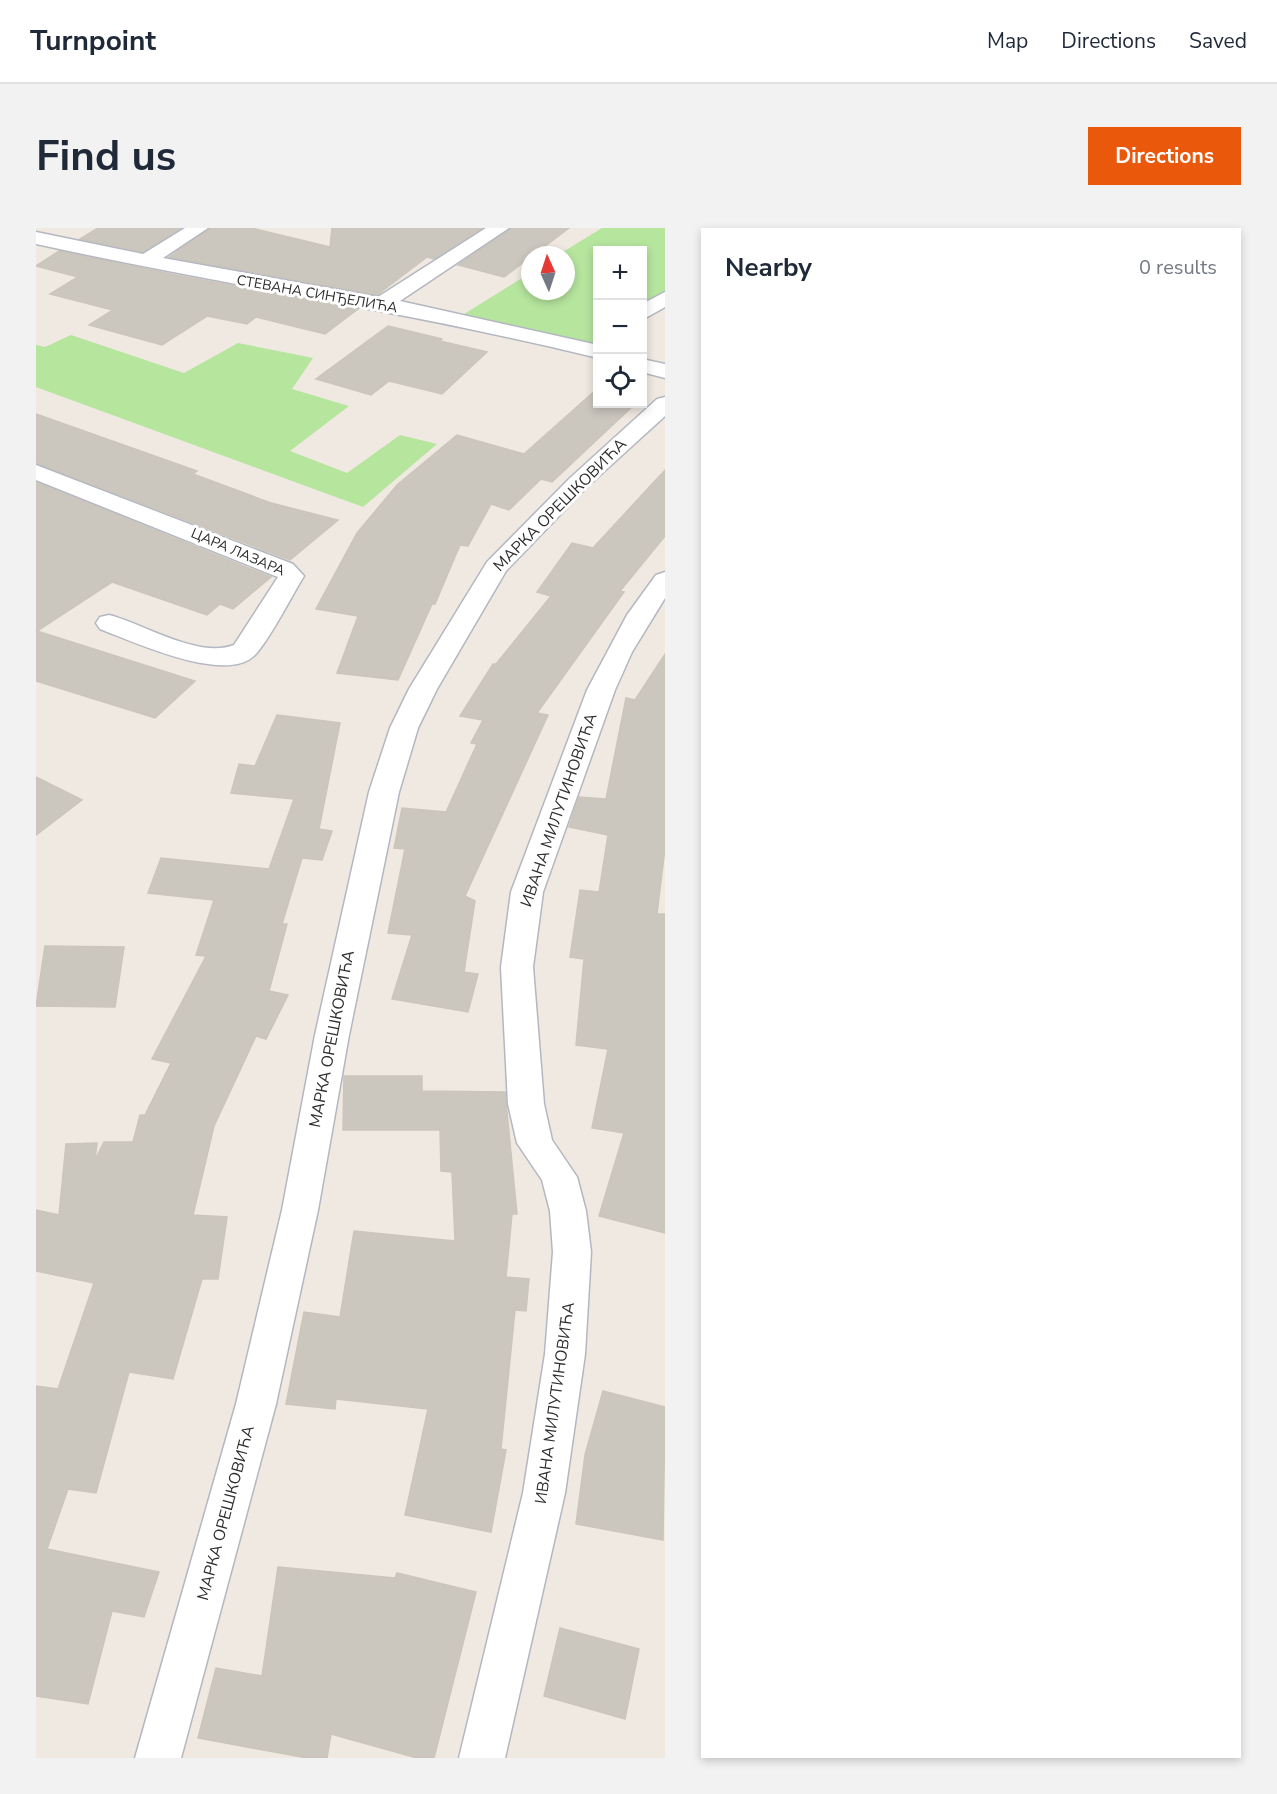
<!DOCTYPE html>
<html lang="en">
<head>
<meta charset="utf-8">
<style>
	body { margin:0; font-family:"Nunito Sans",sans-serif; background:#f2f2f3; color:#1f2937 }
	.controls { position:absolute; right:18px; top:18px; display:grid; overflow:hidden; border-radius:0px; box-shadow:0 3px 9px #0003 }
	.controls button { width:54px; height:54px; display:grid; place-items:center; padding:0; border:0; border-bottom:2px solid #e0e1e3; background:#fff; color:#1f2937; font:30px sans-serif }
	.compass { position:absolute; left:485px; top:18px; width:54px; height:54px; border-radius:50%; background:#fff; box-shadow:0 3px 9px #0003; rotate:357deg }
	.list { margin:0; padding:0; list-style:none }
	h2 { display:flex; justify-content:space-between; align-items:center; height:78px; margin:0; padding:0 24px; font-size:26px }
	h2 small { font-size:20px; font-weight:400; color:#747a83 }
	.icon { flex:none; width:33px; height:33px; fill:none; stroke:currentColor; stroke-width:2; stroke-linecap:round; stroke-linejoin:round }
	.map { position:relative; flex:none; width:629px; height:1530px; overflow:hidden; border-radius:0px }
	header { display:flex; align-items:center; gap:36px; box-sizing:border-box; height:84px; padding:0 30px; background:#fff; border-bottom:2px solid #e0e1e3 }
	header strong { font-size:28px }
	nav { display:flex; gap:33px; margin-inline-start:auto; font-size:21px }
	.intro { display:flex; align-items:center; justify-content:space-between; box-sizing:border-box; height:144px; padding:0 36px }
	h1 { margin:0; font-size:42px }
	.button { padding:15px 27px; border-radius:0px; background:#ea580c; color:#fff; font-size:21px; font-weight:700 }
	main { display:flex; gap:36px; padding:0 36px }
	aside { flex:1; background:#fff; border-radius:0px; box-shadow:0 3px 9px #0003 }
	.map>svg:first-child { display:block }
	.green { fill:#b6e59e }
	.building { fill:#cbc7bf; stroke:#cbc5ba; stroke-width:1.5 }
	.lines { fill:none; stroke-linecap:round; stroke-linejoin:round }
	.minor-casing { stroke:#b4b7c1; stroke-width:3 }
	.minor { fill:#fff; fill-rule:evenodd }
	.labels { text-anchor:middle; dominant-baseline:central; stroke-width:6; stroke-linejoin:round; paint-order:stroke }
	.far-street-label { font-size:14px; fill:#2e2e2e; stroke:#fff }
	.street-label { font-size:16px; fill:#2e2e2e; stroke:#fff }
</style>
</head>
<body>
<header>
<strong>Turnpoint</strong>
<nav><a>Map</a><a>Directions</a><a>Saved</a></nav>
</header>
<div class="intro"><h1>Find us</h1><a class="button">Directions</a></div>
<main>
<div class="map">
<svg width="629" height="1530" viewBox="0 0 629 1530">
	<rect width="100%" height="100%" fill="#efe9e1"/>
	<g class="green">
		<path d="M 566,0 L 629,0 L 629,75 L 607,91 L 606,22 L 562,22 L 562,123 L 420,91 L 494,45 L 494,63 L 530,63 L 530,27 L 522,27 Z"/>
		<path d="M 35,107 L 148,145 L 202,115 L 277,130 L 256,161 L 313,178 L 254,223 L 311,245 L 364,207 L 401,216 L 327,279 L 0,159 L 0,117 L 9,119 Z"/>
	</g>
	<g class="building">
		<path d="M 62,0 L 145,0 L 107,24 L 44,11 Z"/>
		<path d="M 174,0 L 215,0 L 294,19 L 296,0 L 446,0 L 398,31 L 391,29 L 341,67 L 133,29 Z"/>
		<path d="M 475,0 L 533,0 L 468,49 L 422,37 Z"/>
		<path d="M 23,23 L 140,47 L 322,81 L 289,106 L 220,89 L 211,96 L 171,88 L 126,117 L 53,97 L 77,82 L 14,66 L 42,49 L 0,38 Z"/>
		<path d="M 352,98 L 406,111 L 404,113 L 451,124 L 406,166 L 353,153 L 335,167 L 280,151 Z"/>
		<path d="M 561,161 L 561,176 L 599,176 L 516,254 L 505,251 L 473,282 L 455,276 L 432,318 L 424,317 L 399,376 L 396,376 L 362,452 L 301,445 L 322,388 L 280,381 L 321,305 L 361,257 L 421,207 L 488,226 Z"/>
		<path d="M 0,186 L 161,243 L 157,246 L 235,275 L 302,292 L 254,332 L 0,235 Z"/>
		<path d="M 629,242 L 629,308 L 584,363 L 588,364 L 501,485 L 512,487 L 429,668 L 439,673 L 428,744 L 442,746 L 432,784 L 356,771 L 376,707 L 352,705 L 369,621 L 358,620 L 366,580 L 410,584 L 441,516 L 435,515 L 447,492 L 424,488 L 457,436 L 460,436 L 515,368 L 501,364 L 536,315 L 557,320 Z"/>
		<path d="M 0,254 L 235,349 L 197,381 L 184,376 L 171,387 L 76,354 L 1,403 L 159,453 L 119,490 L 0,453 Z"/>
		<path d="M 629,426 L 629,620 L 621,686 L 629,686 L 629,1005 L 563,988 L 588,905 L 556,900 L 572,821 L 540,817 L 548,731 L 534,729 L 544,662 L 563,664 L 572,607 L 533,599 L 543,569 L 570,571 L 590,470 L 599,472 Z"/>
		<path d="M 241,487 L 304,495 L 283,601 L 296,603 L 286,632 L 266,630 L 246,696 L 251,696 L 233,763 L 252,767 L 230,811 L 220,808 L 178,898 L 157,987 L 191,989 L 182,1051 L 166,1051 L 137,1151 L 93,1144 L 60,1265 L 32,1261 L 11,1321 L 123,1344 L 108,1389 L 76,1383 L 52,1476 L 0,1468 L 0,1158 L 22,1161 L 58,1055 L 0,1043 L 0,982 L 23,987 L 30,916 L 61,915 L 59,932 L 68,914 L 97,914 L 104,887 L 109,887 L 135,835 L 116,831 L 170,728 L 160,727 L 178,672 L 112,665 L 125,630 L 233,641 L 258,571 L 195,565 L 203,536 L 219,538 Z"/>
		<path d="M 0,549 L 46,572 L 0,607 Z"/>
		<path d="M 9,718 L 88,719 L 79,779 L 0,778 Z"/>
		<path d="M 308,848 L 386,848 L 386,863 L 469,864 L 481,986 L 476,986 L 470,1049 L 493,1051 L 490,1083 L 479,1082 L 465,1221 L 470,1222 L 455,1304 L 369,1287 L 392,1181 L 300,1171 L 299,1181 L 250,1176 L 268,1084 L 304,1089 L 318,1003 L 419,1013 L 416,944 L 405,943 L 404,902 L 307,902 Z"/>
		<path d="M 567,1163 L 629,1179 L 627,1312 L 540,1296 L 549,1227 Z"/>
		<path d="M 242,1339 L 359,1350 L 361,1345 L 440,1364 L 398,1530 L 381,1530 L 295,1506 L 291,1530 L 271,1530 L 162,1510 L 180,1440 L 226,1448 Z"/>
		<path d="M 524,1400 L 603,1421 L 589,1491 L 508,1468 Z"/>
	</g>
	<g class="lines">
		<defs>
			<g id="minor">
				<path d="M 149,0 L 172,0 L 127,30 L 342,69 L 450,0 L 473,0 L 364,73 L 562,117 L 562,130 C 375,84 187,57 0,16 L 0,4 L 107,26 Z"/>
				<path d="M 629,64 L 629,79 L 606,92 L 606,76 Z"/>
				<path d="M 606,131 L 629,136 L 629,150 L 606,144 Z"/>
				<path d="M 629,169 L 629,188 L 550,260 L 470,343 L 401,461 L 382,500 L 363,564 L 313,807 L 282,982 L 240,1176 L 145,1530 L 99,1530 L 200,1176 L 246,982 L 279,807 L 333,564 L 354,500 L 373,461 L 451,334 L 534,250 L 621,171 Z"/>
				<path d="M 0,237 L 257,336 L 268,348 C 255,369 234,411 219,427 C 190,457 96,413 64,401 L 60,395 L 64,389 L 73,387 C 108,396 163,431 198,417 L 242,349 L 0,252 Z"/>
				<path d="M 629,344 L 629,370 L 596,424 L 579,462 L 507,664 L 497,739 L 508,876 L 516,912 L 541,949 L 550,983 L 555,1024 L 549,1126 L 529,1265 L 469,1530 L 423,1530 L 487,1265 L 509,1126 L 517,1024 L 514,983 L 506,952 L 481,915 L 472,876 L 465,739 L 475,664 L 551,462 L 591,387 L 620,347 Z"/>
			</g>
		</defs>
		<use href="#minor" class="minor-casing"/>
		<use href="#minor" class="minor"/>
	</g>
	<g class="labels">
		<g class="far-street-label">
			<text transform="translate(281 66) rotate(10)">СТЕВАНА СИНЂЕЛИЋА</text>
			<text transform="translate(202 324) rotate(23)">ЦАРА ЛАЗАРА</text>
		</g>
		<g class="street-label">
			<text transform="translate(524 277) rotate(-45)">МАРКА ОРЕШКОВИЋА</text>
			<text transform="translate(523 582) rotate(-71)">ИВАНА МИЛУТИНОВИЋА</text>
			<text transform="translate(296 811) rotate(-79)">МАРКА ОРЕШКОВИЋА</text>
			<text transform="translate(519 1175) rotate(-82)">ИВАНА МИЛУТИНОВИЋА</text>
			<text transform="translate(190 1285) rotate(-75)">МАРКА ОРЕШКОВИЋА</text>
		</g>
	</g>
</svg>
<div class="controls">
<button>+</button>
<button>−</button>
<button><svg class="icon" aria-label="locate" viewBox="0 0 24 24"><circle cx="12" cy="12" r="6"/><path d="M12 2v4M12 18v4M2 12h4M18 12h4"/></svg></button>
</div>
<svg class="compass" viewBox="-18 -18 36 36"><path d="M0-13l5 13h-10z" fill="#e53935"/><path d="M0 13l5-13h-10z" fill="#747a83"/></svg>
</div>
<aside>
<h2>Nearby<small>0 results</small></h2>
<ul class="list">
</ul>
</aside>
</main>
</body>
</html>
